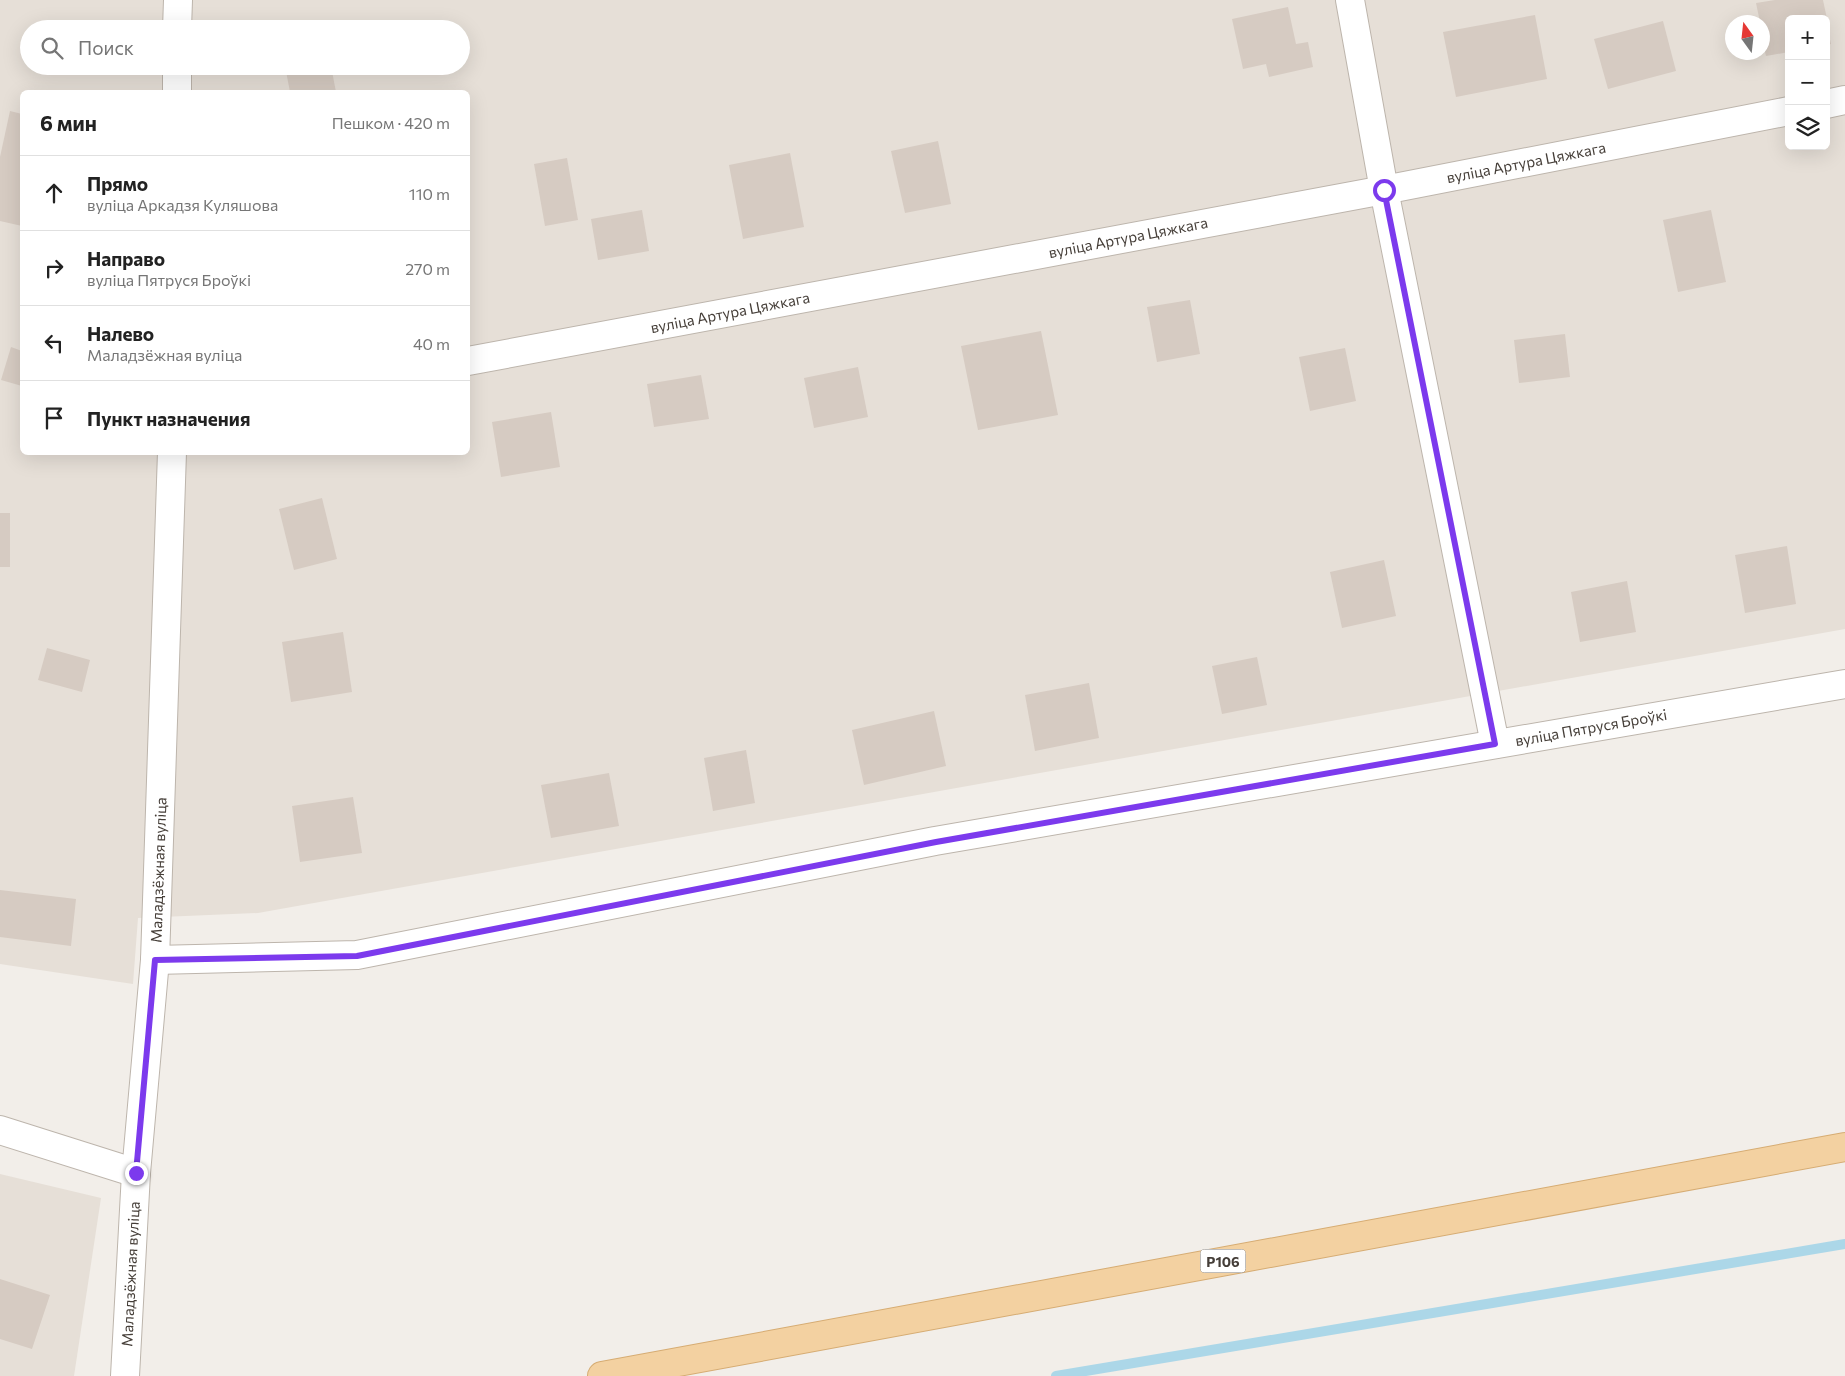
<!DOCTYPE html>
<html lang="ru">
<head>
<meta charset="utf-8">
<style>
	body { margin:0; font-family:Commissioner,sans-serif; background:#f2f2f2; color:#222 }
	.controls { position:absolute; right:15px; top:15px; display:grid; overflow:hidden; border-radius:8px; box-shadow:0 5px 20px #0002 }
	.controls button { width:45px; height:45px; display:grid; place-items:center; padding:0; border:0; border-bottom:1px solid #e0e0e0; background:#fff; color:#222; font:25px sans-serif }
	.compass { position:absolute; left:1725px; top:15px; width:45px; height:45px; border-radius:50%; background:#fff; box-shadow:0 5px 20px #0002; rotate:345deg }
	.stop { position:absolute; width:15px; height:15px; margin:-11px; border:4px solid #7c3aed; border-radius:50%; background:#fff }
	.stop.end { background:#7c3aed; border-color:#fff; box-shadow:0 1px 5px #0008 }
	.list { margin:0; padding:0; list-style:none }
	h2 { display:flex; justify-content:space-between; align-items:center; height:65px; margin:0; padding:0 20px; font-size:21px }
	h2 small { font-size:16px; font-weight:400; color:#767676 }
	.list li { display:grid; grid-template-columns:32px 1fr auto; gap:15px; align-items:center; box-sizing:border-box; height:75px; padding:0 20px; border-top:1px solid #e0e0e0 }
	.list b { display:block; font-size:19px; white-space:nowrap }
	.list p { margin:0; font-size:16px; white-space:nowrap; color:#767676 }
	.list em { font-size:16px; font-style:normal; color:#767676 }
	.icon { flex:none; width:28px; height:28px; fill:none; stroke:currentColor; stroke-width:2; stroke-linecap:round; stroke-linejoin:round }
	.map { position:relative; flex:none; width:1845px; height:1376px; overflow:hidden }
	.search { position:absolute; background:#fff; box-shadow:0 5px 20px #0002; left:20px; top:20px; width:450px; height:55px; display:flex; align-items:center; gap:12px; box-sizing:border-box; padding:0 18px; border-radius:28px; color:#767676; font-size:19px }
	.panel { position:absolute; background:#fff; box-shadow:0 5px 20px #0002; left:20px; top:90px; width:450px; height:365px; border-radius:8px }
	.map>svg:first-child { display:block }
	.residential { fill:#e6dfd7; fill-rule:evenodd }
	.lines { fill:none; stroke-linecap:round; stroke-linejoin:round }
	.stream { stroke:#acd7e8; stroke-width:10 }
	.building { fill:#d6cbc2 }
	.street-casing { stroke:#bdb5ac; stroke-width:30 }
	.primary-casing { stroke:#d6ac73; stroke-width:30 }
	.street { stroke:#fff; stroke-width:28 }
	.primary { stroke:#f3d1a1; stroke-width:28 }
	.route { stroke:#7c3aed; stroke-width:6 }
	.labels { text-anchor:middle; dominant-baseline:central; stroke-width:4.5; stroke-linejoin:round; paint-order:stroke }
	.shield { fill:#fff; stroke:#7d7874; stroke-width:1 }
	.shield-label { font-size:14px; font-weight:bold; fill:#453e38 }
	.street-label { font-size:15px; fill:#453e38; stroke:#fff }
</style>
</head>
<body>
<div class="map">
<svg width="1845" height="1376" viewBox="0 0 1845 1376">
	<rect width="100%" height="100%" fill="#f2eee9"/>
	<g class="residential">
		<path d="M 0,0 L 1845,0 L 1845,629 L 258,913 L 138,918 L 133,984 L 0,964 ZM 1789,19 L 1826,19 L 1826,146 L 1789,146 ZM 1732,22 L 1762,22 L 1762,52 L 1732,52 ZM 29,29 L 461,29 L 461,66 L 29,66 ZM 22,92 L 468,92 L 468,452 L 22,452 Z"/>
		<path d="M 0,1174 L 101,1198 L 74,1376 L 0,1376 Z"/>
	</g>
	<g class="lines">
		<path class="stream" d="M 1056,1376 L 1845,1244"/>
	</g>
	<g class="building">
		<path d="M 1775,0 L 1823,0 L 1827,19 L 1789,19 L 1789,52 L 1766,56 L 1762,38 L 1762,22 L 1760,22 L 1756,3 Z"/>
		<path d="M 1288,7 L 1296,44 L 1308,42 L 1313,67 L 1269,77 L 1266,64 L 1243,69 L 1232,19 Z"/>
		<path d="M 1535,15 L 1547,79 L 1456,97 L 1443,32 Z"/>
		<path d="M 1663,21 L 1676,71 L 1608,89 L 1594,39 Z"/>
		<path d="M 1826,23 L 1831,44 L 1826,45 Z"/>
		<path d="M 285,66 L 331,66 L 336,92 L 290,92 Z"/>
		<path d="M 10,111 L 22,114 L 22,226 L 0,221 L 0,157 Z"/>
		<path d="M 938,141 L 951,204 L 905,213 L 891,151 Z"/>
		<path d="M 790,153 L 804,227 L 743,239 L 729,165 Z"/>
		<path d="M 567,158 L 578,220 L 545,226 L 534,164 Z"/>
		<path d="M 642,210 L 649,251 L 598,260 L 591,219 Z"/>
		<path d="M 1711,210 L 1726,282 L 1678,292 L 1663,220 Z"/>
		<path d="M 1190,300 L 1200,354 L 1157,362 L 1147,307 Z"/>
		<path d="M 1041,331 L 1058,415 L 978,430 L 961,346 Z"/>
		<path d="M 1565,334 L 1570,377 L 1519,383 L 1514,340 Z"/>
		<path d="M 11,347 L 22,351 L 22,386 L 1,380 Z"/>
		<path d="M 1345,348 L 1356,401 L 1310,411 L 1299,357 Z"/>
		<path d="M 858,367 L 868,417 L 814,428 L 804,378 Z"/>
		<path d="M 701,375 L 709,419 L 654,427 L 647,384 Z"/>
		<path d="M 551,412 L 560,467 L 501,477 L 492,422 Z"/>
		<path d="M 322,498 L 337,559 L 294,570 L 279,509 Z"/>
		<rect x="0" y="513" width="10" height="54"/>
		<path d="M 1787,546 L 1796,604 L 1745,613 L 1735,555 Z"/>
		<path d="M 1384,560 L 1396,616 L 1342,628 L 1330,572 Z"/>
		<path d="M 1627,581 L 1636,632 L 1580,642 L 1571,592 Z"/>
		<path d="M 343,632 L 352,692 L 291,702 L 282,642 Z"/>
		<path d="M 47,648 L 90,660 L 82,692 L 38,680 Z"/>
		<path d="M 1257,657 L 1267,705 L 1222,714 L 1212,666 Z"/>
		<path d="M 1089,683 L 1099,738 L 1035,751 L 1025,695 Z"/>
		<path d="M 934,711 L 946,766 L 864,785 L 852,730 Z"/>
		<path d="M 746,750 L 755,803 L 713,811 L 704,758 Z"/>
		<path d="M 609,773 L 619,826 L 551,838 L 541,785 Z"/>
		<path d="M 353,797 L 362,853 L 300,862 L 292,806 Z"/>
		<path d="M 0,890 L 76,899 L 71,946 L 0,937 Z"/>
		<path d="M 0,1279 L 50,1295 L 32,1349 L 0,1339 Z"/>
	</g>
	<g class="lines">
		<defs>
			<g id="street">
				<path d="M 1350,0 L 1384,190 L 1495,744"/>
				<path d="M 177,29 L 178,0"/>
				<path d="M 177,92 L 177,66"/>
				<path d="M 1826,104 L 1845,100"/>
				<path d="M 468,361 L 1384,190 L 1789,111"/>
				<path d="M 155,960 L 357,955 L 935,841 L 1845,684"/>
				<path d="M 0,1130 L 136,1173"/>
				<path d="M 125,1376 L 136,1173 L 155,960 L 172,452"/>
			</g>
			<path id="primary" d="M 602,1376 L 1845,1147"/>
		</defs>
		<use href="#street" class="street-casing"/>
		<use href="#primary" class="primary-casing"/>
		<use href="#street" class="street"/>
		<use href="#primary" class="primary"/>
	</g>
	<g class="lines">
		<path class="route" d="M 136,1173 L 155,960 L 357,956 L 936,842 L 1495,744 L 1384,190"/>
	</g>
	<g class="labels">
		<rect class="shield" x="1200.5" y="1249.5" width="45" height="23" rx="4"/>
		<g class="shield-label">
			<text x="1223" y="1261">Р106</text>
		</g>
		<g class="street-label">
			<text transform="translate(1526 162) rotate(-11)">вуліца Артура Цяжкага</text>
			<text transform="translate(1128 237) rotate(-11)">вуліца Артура Цяжкага</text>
			<text transform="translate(730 312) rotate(-11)">вуліца Артура Цяжкага</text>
			<text transform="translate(1591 727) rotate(-10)">вуліца Пятруся Броўкі</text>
			<text transform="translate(158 870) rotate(-88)">Маладзёжная вуліца</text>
			<text transform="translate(130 1274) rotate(-87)">Маладзёжная вуліца</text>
		</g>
	</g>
</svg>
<div class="controls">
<button>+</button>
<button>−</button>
<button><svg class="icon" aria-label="layers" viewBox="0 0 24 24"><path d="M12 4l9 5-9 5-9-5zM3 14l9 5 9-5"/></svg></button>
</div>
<svg class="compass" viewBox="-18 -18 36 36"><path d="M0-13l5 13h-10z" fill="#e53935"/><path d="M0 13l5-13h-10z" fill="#767676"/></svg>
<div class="stop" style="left:1384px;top:190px"></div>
<div class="stop end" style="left:136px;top:1173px"></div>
<div class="search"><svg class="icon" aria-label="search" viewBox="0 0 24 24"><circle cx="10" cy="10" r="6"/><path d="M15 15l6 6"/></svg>Поиск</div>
<section class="panel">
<h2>6 мин<small>Пешком · 420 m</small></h2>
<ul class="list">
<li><svg class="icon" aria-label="ahead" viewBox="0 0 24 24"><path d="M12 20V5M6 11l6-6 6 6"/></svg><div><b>Прямо</b><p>вуліца Аркадзя Куляшова</p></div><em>110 m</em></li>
<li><svg class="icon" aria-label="right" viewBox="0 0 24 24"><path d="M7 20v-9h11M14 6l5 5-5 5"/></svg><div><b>Направо</b><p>вуліца Пятруся Броўкі</p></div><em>270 m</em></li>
<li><svg class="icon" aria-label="left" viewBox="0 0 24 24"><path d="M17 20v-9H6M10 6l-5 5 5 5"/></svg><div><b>Налево</b><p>Маладзёжная вуліца</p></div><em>40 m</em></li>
<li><svg class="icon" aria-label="arrive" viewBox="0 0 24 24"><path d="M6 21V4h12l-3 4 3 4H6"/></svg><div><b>Пункт назначения</b></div></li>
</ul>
</section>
</div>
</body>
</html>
